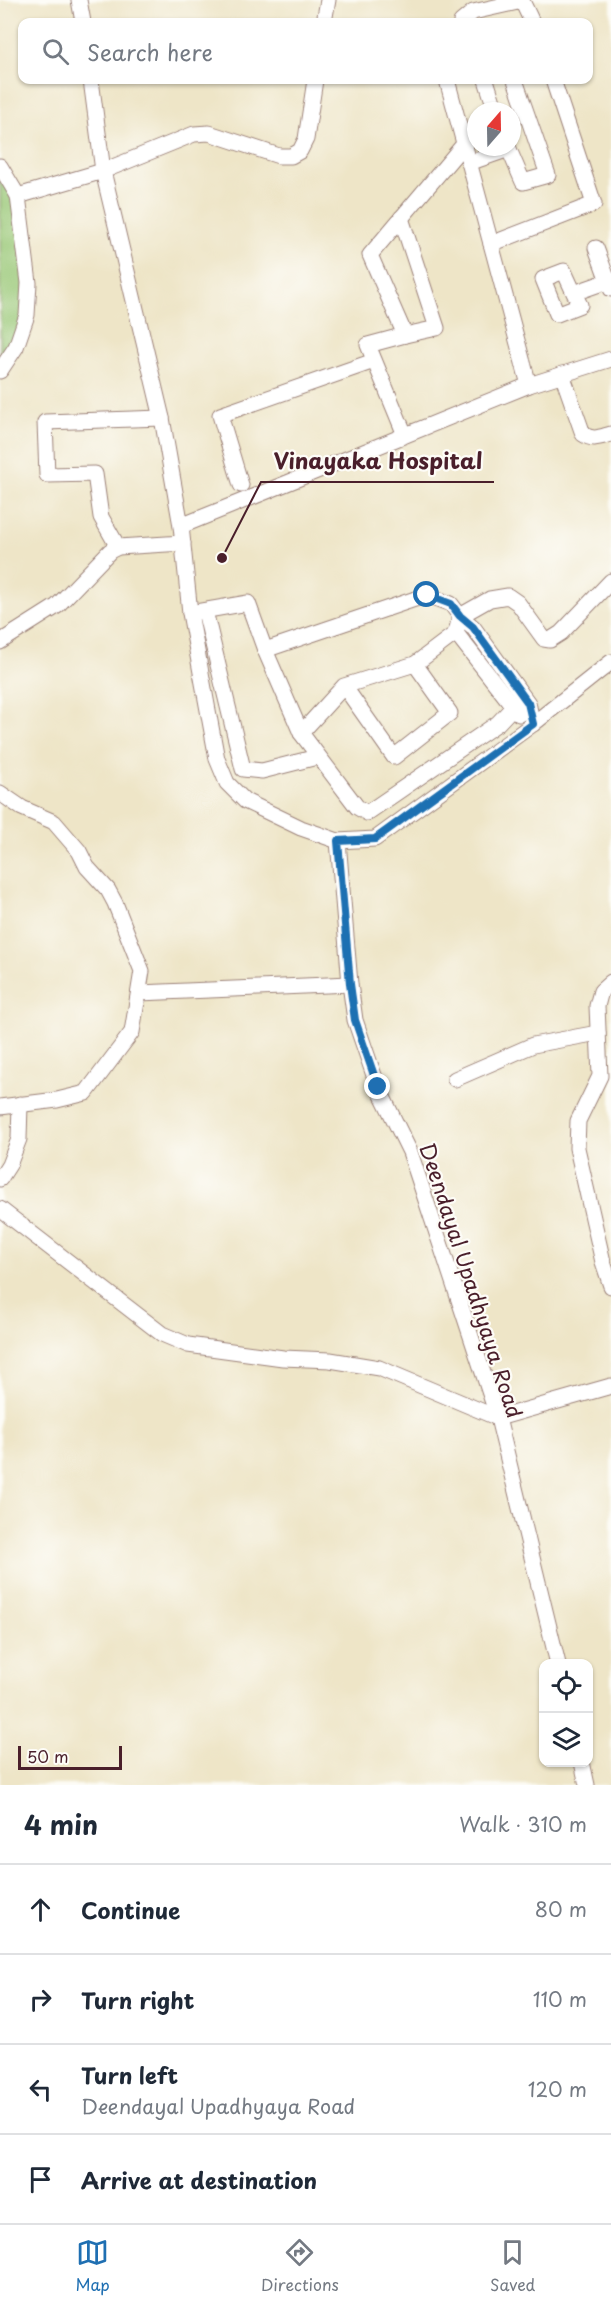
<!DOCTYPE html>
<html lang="en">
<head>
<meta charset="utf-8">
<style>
	body { margin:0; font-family:"Playpen Sans",sans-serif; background:#f6f6f7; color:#1f2937 }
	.controls { position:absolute; right:18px; bottom:18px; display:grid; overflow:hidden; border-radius:12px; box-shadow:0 2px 4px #0004 }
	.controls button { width:54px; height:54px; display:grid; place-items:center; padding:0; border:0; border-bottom:2px solid #e0e1e3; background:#fff; color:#1f2937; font:30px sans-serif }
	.compass { position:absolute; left:467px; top:102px; width:54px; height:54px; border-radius:50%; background:#fff; box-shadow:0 2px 4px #0004; rotate:20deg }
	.scale { position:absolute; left:18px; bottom:15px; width:104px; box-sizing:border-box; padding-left:6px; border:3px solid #4a1f2b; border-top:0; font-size:16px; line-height:21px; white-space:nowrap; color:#4a1f2b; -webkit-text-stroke:4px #fdfcf7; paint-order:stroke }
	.stop { position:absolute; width:18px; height:18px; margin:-14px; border:4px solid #1f6fb2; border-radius:50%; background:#fff }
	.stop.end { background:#1f6fb2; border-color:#fff; box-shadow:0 2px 6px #0008 }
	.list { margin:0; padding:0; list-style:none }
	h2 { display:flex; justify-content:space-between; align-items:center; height:78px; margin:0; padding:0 24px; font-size:26px }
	h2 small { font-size:20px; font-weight:400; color:#747a83 }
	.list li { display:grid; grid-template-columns:39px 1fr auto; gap:18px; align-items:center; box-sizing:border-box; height:90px; padding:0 24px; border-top:2px solid #e0e1e3 }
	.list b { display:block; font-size:22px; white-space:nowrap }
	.list p { margin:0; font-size:20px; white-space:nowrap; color:#747a83 }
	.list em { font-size:20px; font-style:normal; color:#747a83 }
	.icon { flex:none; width:33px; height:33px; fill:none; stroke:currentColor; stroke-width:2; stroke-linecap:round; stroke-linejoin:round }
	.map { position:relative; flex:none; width:611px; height:1785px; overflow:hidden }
	.search { position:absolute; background:#fff; box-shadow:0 2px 4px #0004; left:18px; right:18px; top:18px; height:66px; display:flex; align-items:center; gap:15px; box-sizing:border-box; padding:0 21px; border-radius:12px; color:#747a83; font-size:22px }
	.sheet { height:438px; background:#fff }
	nav { display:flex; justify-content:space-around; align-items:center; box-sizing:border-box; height:84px; border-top:2px solid #e0e1e3; background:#fff; font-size:16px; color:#747a83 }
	nav a { display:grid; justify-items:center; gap:3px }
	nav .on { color:#1f6fb2 }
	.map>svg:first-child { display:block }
	.green { fill:#98c776; stroke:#717350; stroke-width:1.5 }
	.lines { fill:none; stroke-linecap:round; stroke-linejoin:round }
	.minor-casing { stroke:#9c8279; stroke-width:17 }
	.minor { stroke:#fff; stroke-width:15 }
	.route { stroke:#1f6fb2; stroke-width:8 }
	.labels { text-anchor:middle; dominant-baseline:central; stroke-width:4.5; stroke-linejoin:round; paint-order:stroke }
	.street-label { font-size:21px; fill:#4a1f2b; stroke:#fdfcf7 }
	.leader { fill:none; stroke:#4a1f2b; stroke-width:2 }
	.callout-dot { fill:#4a1f2b; stroke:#fdfcf7; stroke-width:2 }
	.callout-label { font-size:22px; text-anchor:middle; font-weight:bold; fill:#4a1f2b; stroke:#fdfcf7; stroke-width:4.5; stroke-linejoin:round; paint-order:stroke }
</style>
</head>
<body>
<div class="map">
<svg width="611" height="1785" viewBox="0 0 611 1785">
	<rect width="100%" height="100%" fill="#fdfcf7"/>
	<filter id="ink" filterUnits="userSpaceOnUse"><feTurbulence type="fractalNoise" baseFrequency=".0167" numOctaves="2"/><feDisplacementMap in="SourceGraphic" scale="12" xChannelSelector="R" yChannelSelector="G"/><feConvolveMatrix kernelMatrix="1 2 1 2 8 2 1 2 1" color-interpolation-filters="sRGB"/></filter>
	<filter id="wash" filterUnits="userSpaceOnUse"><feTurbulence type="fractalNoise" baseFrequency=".008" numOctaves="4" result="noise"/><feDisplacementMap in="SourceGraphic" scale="24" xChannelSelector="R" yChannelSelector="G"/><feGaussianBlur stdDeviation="1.35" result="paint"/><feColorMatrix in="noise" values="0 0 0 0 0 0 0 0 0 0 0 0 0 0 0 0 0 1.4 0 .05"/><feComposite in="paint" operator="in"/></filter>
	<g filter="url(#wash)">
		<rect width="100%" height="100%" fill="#eee5c7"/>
		<path class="green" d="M 0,170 L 18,196 L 27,315 L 0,371 Z"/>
	</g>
	<g filter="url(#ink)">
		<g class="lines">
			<defs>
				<g id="minor">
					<path d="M 79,0 L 83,22"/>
					<path d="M 324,22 L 328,0"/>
					<path d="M 461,22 L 473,12 L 522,1 L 532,22"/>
					<path d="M 91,80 L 103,171 L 194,134 L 209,133 L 279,156 L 291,156 L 300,151 L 306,139 L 315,80"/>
					<path d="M 447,80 L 529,385"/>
					<path d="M 486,80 L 496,111"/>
					<path d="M 508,147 L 523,182 L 548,175 L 515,80"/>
					<path d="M 469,163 L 509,149"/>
					<path d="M 0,166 L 18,196 L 29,283 L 27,315 L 16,347 L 0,371"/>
					<path d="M 18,196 L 103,171 L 162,418 L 181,526 L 190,613 L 217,759 L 227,783 L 245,801 L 301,828 L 338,841 L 375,839 L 533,724 L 611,662"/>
					<path d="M 401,218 L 437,328 L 405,335"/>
					<path d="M 491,244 L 594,204 L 553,80"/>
					<path d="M 596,248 L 611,289"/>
					<path d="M 574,293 L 564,271 L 543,279 L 557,314 L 580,305 L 574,293 L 611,280"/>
					<path d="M 562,374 L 583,434 C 593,441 600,437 611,434"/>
					<path d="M 405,435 L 368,345 L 405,335 L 370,255 L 464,144"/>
					<path d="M 241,485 L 220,415 L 374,361"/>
					<path d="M 181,526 L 529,385 L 611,359"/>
					<path d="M 118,547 L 101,517 L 95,474 L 47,475 L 45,422 L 162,418"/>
					<path d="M 205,611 L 243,769 L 262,771 L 317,757"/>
					<path d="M 190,613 L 248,603 L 265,650 L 301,733 L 357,807 L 367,813 L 498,723 L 513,707"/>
					<path d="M 0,642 L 57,606 L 110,551 L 118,547 L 183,543"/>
					<path d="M 265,650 L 427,595 L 451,604 L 460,616 L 473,627 L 528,703 L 533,724"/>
					<path d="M 415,664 L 456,633"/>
					<path d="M 519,714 L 456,633 L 460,616 L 490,599 L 508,596 L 518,603 L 544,639 L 550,640 L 561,633 L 611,581"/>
					<path d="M 301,733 L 344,686 L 415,664 L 450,713 L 394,757 L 344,686"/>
					<path d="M 0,793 L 22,808 L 54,822 L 79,851 L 87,867 L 108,890 L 115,903 L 142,971 L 132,1032 L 86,1093 L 57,1100 L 0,1107"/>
					<path d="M 338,841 L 350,984 L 355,1020 L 378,1087 L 410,1152 L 498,1418 L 558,1664"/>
					<path d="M 611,982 L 601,991 L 597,1006 L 600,1076 L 578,1121 L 577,1148 L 603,1262 L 611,1286"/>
					<path d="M 139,993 L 350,984"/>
					<path d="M 455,1079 L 533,1045 L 598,1033"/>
					<path d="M 0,1179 L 9,1165 L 19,1139 L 20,1104"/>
					<path d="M 0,1209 L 162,1334 L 188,1345 L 283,1358 L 330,1360 L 379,1368 L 498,1418 L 611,1386"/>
					<path d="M 582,1762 L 587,1785"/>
				</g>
			</defs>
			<use href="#minor" class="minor-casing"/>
			<use href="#minor" class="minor"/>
		</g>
	</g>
	<g class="lines" filter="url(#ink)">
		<path class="route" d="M 378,1087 L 355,1020 L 350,984 L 338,841 L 375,839 L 533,724 L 528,703 L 473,627 L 460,616 L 451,604 L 427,595"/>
	</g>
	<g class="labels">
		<g class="street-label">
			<text transform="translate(472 1280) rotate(72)">Deendayal Upadhyaya Road</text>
		</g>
	</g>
	<path class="leader" d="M222 558L261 482H494"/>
	<circle class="callout-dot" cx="222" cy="558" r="6"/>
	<g class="callout-label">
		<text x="378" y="469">Vinayaka Hospital</text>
	</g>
</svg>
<div class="controls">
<button><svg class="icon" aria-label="locate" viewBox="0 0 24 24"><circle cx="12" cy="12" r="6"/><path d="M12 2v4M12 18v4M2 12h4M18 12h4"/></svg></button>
<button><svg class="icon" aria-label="layers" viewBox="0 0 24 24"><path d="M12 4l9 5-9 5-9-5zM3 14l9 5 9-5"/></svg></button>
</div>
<svg class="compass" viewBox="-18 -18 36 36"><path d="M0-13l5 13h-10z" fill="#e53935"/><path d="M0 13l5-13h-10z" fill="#747a83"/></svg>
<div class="scale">50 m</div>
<div class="stop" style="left:427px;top:595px"></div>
<div class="stop end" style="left:378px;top:1087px"></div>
<div class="search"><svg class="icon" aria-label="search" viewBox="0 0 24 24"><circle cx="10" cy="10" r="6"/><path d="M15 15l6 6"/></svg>Search here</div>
</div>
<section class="sheet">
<h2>4 min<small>Walk · 310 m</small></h2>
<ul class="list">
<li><svg class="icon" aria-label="ahead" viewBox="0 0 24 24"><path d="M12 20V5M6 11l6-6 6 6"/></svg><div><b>Continue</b></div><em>80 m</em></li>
<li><svg class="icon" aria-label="right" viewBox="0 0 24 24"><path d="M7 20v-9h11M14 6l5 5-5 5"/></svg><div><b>Turn right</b></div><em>110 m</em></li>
<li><svg class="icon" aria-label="left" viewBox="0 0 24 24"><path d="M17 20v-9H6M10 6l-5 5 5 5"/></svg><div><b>Turn left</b><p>Deendayal Upadhyaya Road</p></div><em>120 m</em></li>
<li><svg class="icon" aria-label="arrive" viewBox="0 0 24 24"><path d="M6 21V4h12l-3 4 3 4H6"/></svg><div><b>Arrive at destination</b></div></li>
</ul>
</section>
<nav>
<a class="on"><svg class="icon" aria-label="map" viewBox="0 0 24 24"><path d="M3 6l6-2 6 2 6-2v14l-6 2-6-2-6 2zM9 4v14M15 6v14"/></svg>Map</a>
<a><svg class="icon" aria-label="directions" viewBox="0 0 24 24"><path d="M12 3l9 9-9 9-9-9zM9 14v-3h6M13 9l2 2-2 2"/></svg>Directions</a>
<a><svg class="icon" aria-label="saved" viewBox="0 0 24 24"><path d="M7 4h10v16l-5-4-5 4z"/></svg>Saved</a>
</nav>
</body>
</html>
